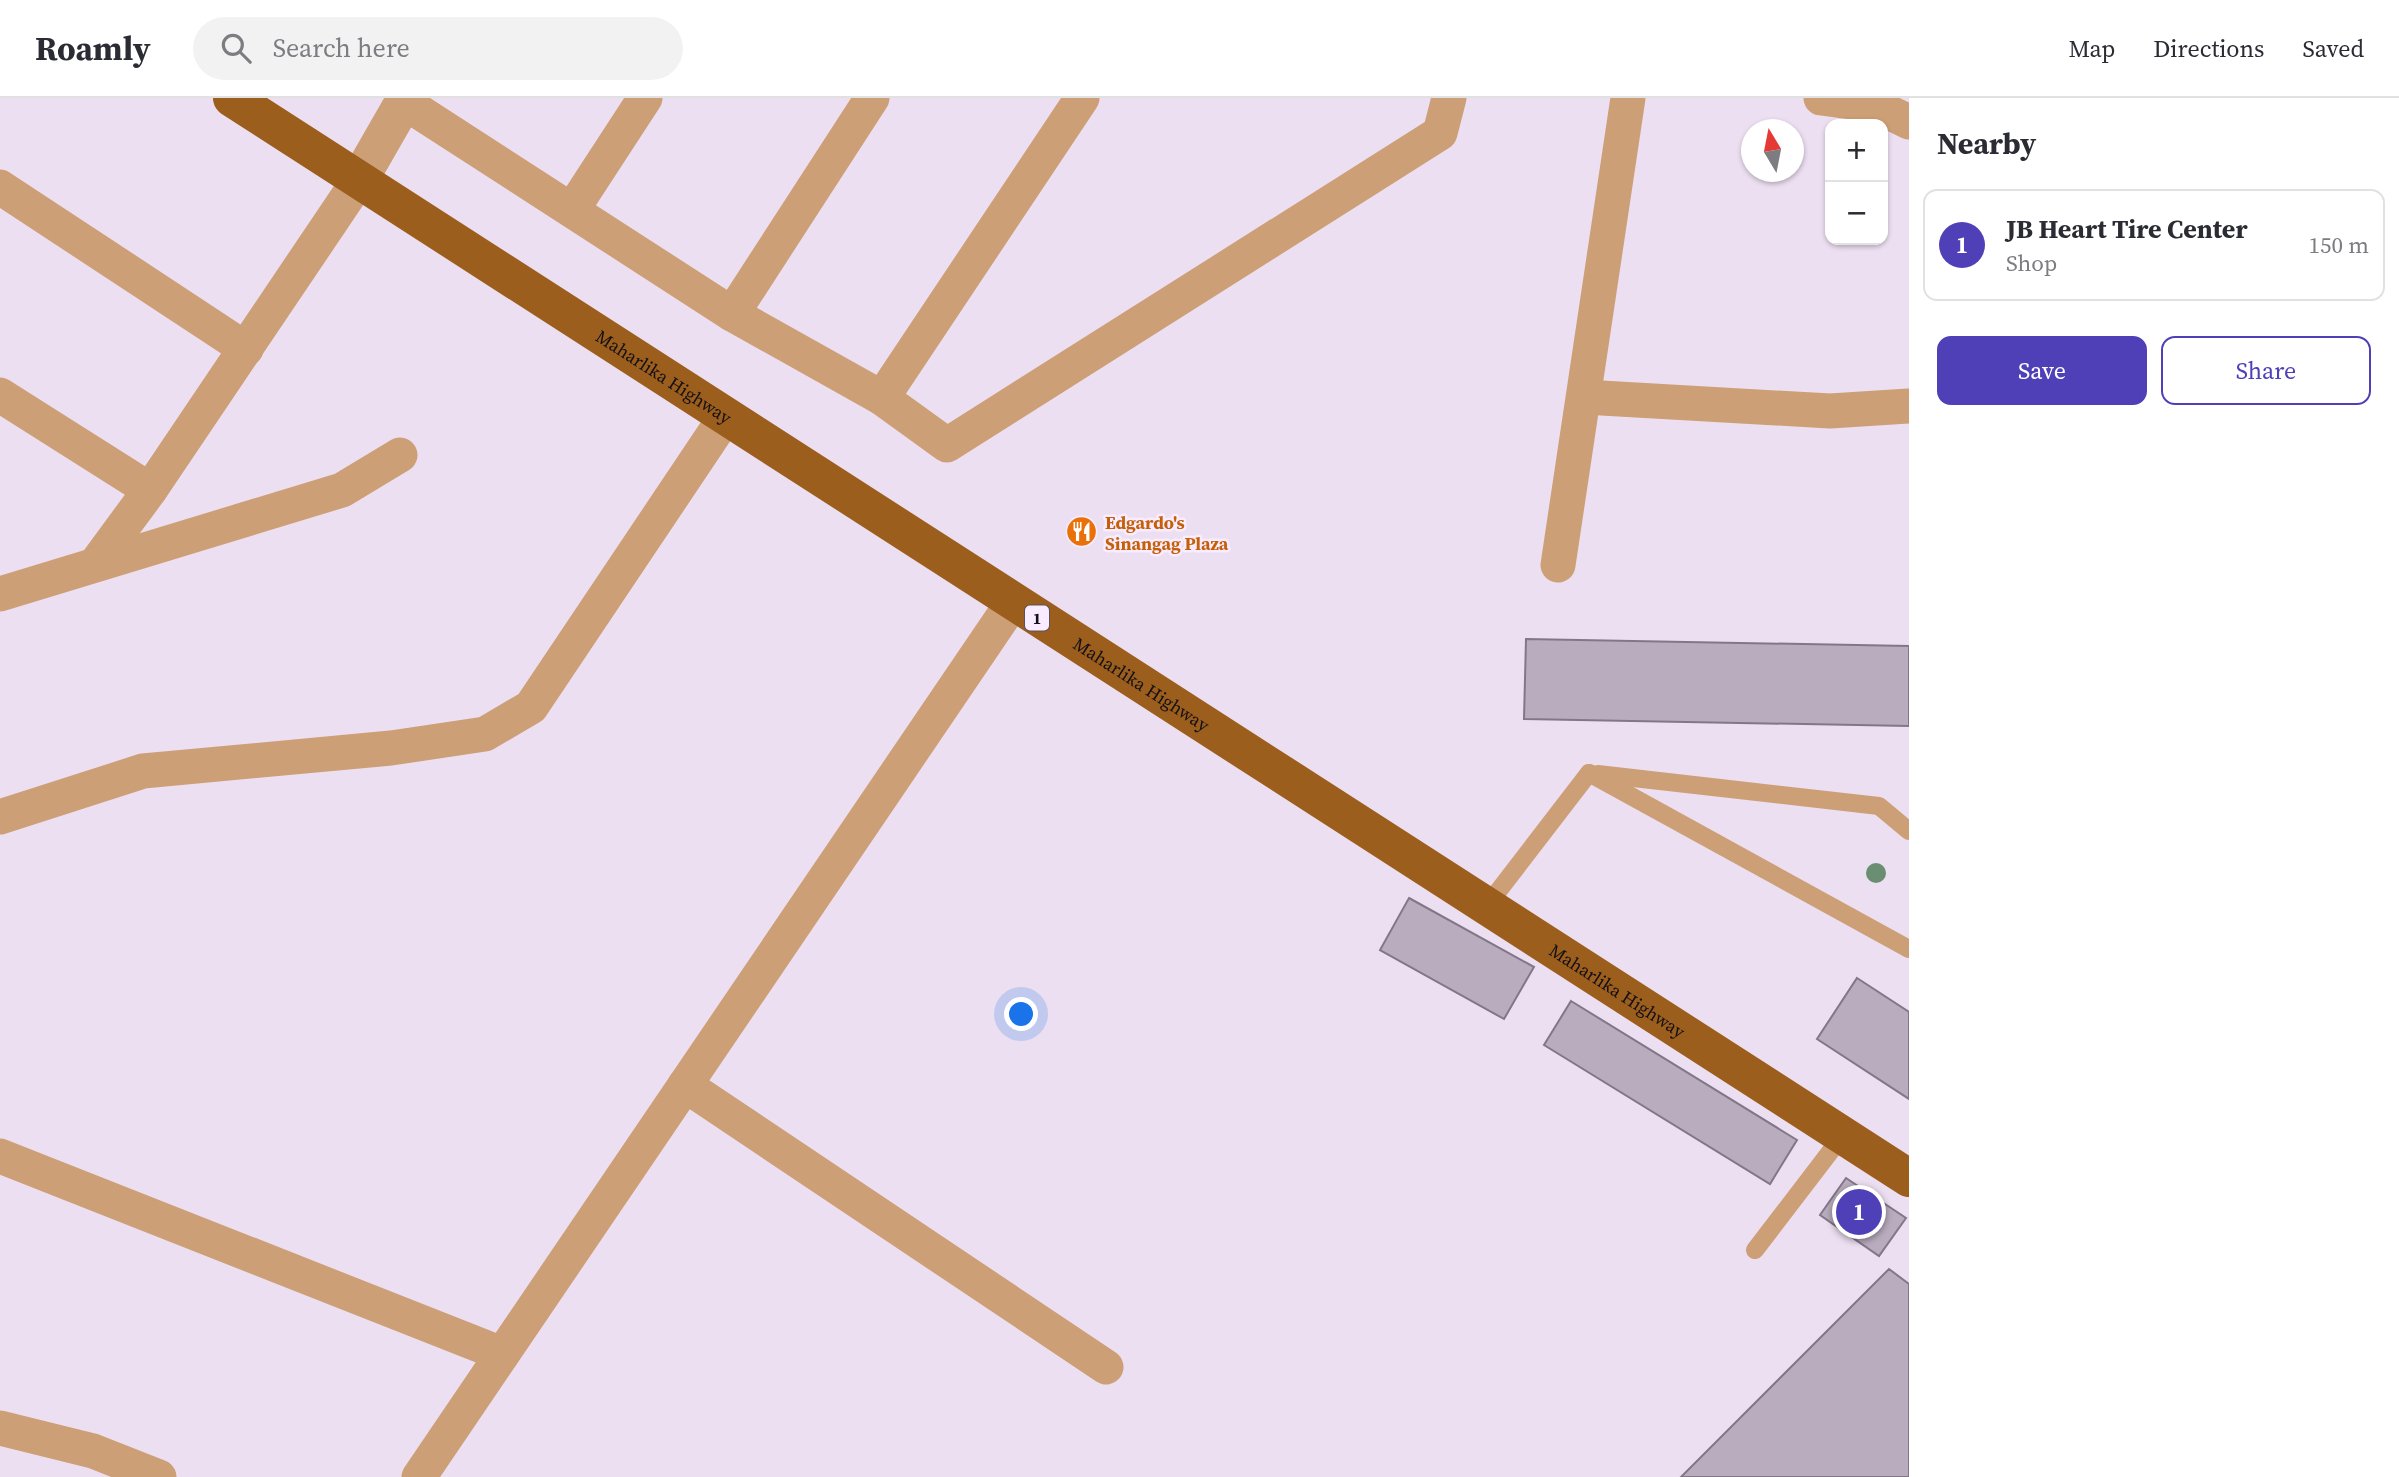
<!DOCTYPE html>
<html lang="en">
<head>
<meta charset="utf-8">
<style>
	body { margin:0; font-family:"Source Serif 4",serif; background:#f2f2f3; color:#2b2b33 }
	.controls { position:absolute; right:21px; top:21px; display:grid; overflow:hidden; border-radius:14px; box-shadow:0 2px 5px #0004 }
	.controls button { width:63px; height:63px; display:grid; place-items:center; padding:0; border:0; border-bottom:2px solid #e1e1e2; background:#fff; color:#2b2b33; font:35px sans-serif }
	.compass { position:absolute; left:1741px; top:21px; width:63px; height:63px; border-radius:50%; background:#fff; box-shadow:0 2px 5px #0004; rotate:350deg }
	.you { position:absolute; left:1022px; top:917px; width:24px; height:24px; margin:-18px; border:5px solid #fff; border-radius:50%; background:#1a73e8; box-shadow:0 0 0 10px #1a73e833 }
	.badge { display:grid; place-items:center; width:46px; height:46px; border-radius:50%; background:#4f40b7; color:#fff; font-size:23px; font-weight:700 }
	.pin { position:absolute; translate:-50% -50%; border:4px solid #fff; box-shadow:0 2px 7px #0006 }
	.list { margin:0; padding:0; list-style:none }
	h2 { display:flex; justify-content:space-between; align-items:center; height:91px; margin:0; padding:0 28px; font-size:30px }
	h2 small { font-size:23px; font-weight:400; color:#7c7c81 }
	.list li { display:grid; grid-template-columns:46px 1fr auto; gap:21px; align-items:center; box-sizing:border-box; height:112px; margin:0 14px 14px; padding:0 14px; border:2px solid #e1e1e2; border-radius:14px }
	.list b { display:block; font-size:26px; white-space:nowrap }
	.list p { margin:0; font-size:23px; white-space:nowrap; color:#7c7c81 }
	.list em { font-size:23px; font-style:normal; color:#7c7c81 }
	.actions { display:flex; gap:14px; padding:21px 28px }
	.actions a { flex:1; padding:16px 0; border:2px solid #4f40b7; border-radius:14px; text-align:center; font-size:24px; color:#4f40b7 }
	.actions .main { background:#4f40b7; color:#fff }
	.icon { flex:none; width:38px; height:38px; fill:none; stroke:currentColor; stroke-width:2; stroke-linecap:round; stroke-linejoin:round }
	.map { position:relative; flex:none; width:1909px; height:1379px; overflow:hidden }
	header { display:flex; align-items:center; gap:42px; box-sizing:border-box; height:98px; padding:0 35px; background:#fff; border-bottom:2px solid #e1e1e2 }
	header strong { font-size:33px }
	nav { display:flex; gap:38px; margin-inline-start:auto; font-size:24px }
	.search { width:490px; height:63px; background:#f2f2f3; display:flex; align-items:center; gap:18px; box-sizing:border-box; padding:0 24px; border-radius:38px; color:#7c7c81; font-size:26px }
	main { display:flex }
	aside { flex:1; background:#fff }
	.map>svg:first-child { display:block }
	.building { fill:#b9acbe; stroke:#827787; stroke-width:2 }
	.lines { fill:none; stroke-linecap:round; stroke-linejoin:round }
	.service { stroke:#cd9f76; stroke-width:18 }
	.minor { stroke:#cd9f76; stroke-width:35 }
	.tertiary { stroke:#cd9f76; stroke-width:38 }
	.trunk { stroke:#9c5e1c; stroke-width:38 }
	.tree { fill:#6a8e72 }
	.labels { text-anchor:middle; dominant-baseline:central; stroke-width:5; stroke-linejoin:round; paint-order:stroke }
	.shield { fill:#f9ecff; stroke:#59525c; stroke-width:2 }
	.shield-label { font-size:16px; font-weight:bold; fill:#141016 }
	.street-label { font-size:18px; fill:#141016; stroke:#f9ecff }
	.food-label { font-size:18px; font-weight:bold; fill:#c56008; stroke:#f9ecff; text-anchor:start }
</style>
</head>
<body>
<header>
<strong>Roamly</strong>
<div class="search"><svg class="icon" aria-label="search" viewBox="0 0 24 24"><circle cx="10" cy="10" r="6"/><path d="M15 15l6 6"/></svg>Search here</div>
<nav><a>Map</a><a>Directions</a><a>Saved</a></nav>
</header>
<main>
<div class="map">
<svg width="1909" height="1379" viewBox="0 0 1909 1379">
	<rect width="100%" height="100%" fill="#ecdff1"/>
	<g class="building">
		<path d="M 1526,541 L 1909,548 L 1909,628 L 1524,621 Z"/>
		<path d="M 1409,800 L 1534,869 L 1504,921 L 1380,852 Z"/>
		<path d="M 1857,880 L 1909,914 L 1909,1001 L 1817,941 Z"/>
		<path d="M 1571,903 L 1797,1042 L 1770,1086 L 1544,947 Z"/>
		<path d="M 1846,1080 L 1906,1120 L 1879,1158 L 1820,1117 Z"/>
		<path d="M 1889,1171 L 1909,1186 L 1909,1379 L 1681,1379 Z"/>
	</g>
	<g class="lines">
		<g class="service">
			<path d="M 1589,675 L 1909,851"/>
			<path d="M 1598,676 L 1879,708 L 1909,733"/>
			<path d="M 1486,809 L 1589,675"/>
			<path d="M 1755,1152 L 1843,1037"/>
		</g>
		<g class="minor">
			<path d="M 1821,0 L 1874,7 L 1909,24"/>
			<path d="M 404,4 L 732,216 L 872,0"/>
			<path d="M 0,89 L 246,251"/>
			<path d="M 572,112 L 645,0"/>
			<path d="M 732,216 L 882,300 L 1082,0"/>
			<path d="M 0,297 L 150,392"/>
			<path d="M 1584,299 L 1830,313 L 1909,308"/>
			<path d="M 882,300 L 947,347 L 1440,35 L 1449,0"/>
			<path d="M 97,464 L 150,392 L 359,82"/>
			<path d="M 1558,467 L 1628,0"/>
			<path d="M 0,496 L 342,392 L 400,357"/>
			<path d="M 0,719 L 143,673 L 391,650 L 485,636 L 531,609 L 726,318"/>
			<path d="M 685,987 L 1106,1269"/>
			<path d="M 0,1058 L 502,1256"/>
			<path d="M 0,1330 L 93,1353 L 159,1379"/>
			<path d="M 419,1379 L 1013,504"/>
		</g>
		<path class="tertiary" d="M 359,82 L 406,0"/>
		<path class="trunk" id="s1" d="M 232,0 L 1909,1080"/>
	</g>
	<circle class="tree" cx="1876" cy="775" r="10"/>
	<defs>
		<symbol id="restaurant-disc" viewBox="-11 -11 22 22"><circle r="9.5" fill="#e8710a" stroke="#f9ecff"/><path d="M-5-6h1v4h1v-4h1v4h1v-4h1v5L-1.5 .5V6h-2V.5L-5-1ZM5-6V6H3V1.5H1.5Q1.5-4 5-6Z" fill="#fff"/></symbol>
	</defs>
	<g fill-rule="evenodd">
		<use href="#restaurant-disc" x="1064" y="416" width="35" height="35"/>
	</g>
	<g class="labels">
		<rect class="shield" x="1025" y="507.5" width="24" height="25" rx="5"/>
		<g class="shield-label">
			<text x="1037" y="520">1</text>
		</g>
		<g class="street-label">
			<text stroke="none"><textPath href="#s1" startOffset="514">Maharlika Highway</textPath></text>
			<text stroke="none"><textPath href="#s1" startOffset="1082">Maharlika Highway</textPath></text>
			<text stroke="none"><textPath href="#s1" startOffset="1648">Maharlika Highway</textPath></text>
		</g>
		<g class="food-label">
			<text x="1105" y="424">Edgardo's<tspan x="1105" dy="21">Sinangag Plaza</tspan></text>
		</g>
	</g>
</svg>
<div class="controls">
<button>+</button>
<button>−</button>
</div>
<svg class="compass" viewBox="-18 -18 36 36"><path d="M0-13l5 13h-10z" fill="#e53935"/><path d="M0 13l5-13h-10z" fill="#7c7c81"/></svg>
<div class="you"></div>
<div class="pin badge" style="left:1859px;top:1114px">1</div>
</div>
<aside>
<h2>Nearby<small></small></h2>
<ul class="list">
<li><span class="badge">1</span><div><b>JB Heart Tire Center</b><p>Shop</p></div><em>150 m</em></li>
</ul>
<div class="actions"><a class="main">Save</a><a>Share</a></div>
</aside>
</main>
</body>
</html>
